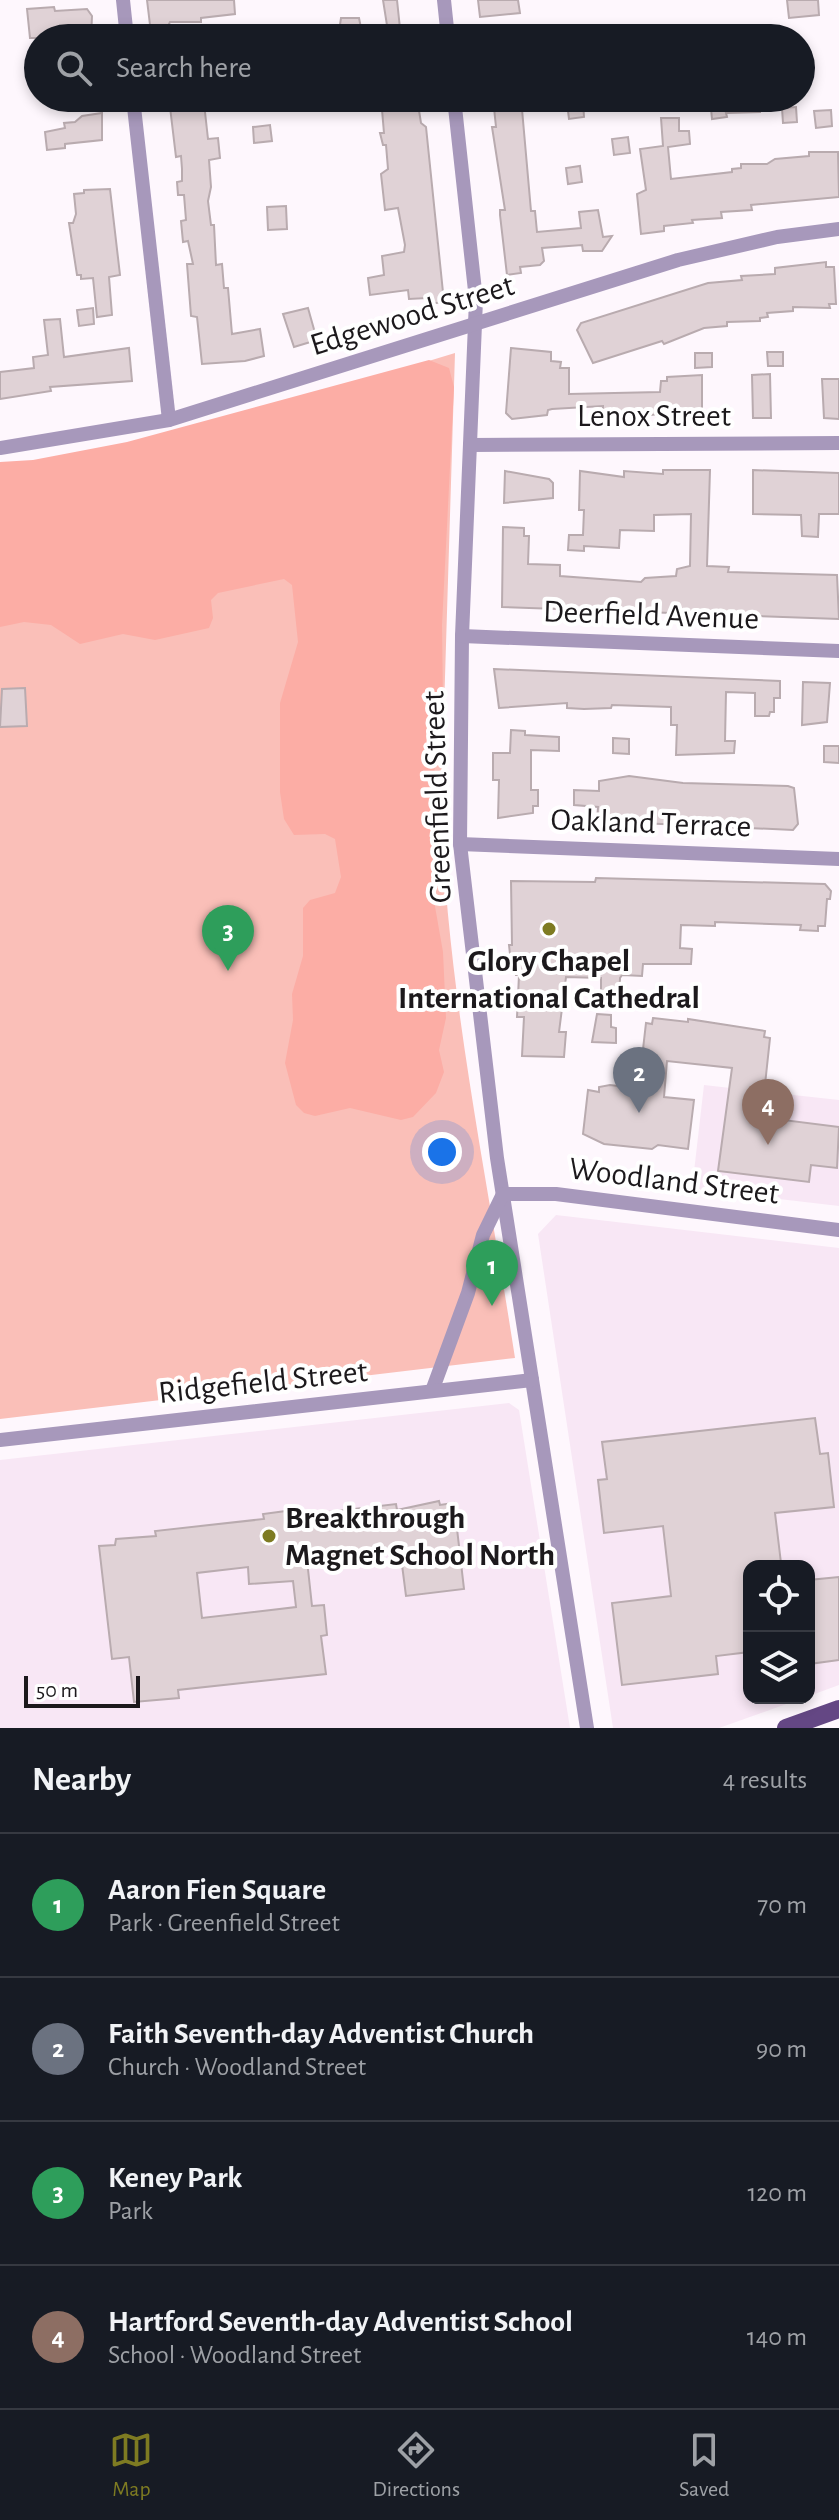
<!DOCTYPE html>
<html lang="en">
<head>
<meta charset="utf-8">
<style>
	body { margin:0; font-family:"Alegreya Sans",sans-serif; background:#20242c; color:#f1f3f6 }
	.controls { position:absolute; right:24px; bottom:24px; display:grid; overflow:hidden; border-radius:16px; box-shadow:0 4px 12px #0003 }
	.controls button { width:72px; height:72px; display:grid; place-items:center; padding:0; border:0; border-bottom:2px solid #363941; background:#171b24; color:#f1f3f6; font:40px sans-serif }
	.scale { position:absolute; left:24px; bottom:20px; width:116px; box-sizing:border-box; padding-left:8px; border:4px solid #1c191c; border-top:0; font-size:22px; line-height:28px; white-space:nowrap; color:#1c191c; -webkit-text-stroke:6px #fff; paint-order:stroke }
	.you { position:absolute; left:442px; top:1152px; width:28px; height:28px; margin:-20px; border:6px solid #fff; border-radius:50%; background:#1a73e8; box-shadow:0 0 0 12px #1a73e833 }
	.badge { display:grid; place-items:center; width:52px; height:52px; border-radius:50%; background:#7e7b22; color:#fff; font-size:26px; font-weight:700 }
	.pin { position:absolute; translate:-50% -66px; filter:drop-shadow(0 2px 4px #0008) }
	.pin::after { content:''; position:absolute; top:42px; width:28px; height:24px; background:inherit; clip-path:polygon(0 0,100% 0,50% 100%) }
	.list { margin:0; padding:0; list-style:none }
	h2 { display:flex; justify-content:space-between; align-items:center; height:104px; margin:0; padding:0 32px; font-size:34px }
	h2 small { font-size:26px; font-weight:400; color:#9ea1a6 }
	.list li { display:grid; grid-template-columns:52px 1fr auto; gap:24px; align-items:center; box-sizing:border-box; height:144px; padding:0 32px; border-top:2px solid #363941 }
	.list b { display:block; font-size:30px; white-space:nowrap }
	.list p { margin:0; font-size:26px; white-space:nowrap; color:#9ea1a6 }
	.list em { font-size:26px; font-style:normal; color:#9ea1a6 }
	.icon { flex:none; width:44px; height:44px; fill:none; stroke:currentColor; stroke-width:2; stroke-linecap:round; stroke-linejoin:round }
	.map { position:relative; flex:none; width:839px; height:1728px; overflow:hidden }
	.search { position:absolute; background:#171b24; box-shadow:0 4px 12px #0003; left:24px; right:24px; top:24px; height:88px; display:flex; align-items:center; gap:20px; box-sizing:border-box; padding:0 28px; border-radius:44px; color:#9ea1a6; font-size:30px }
	.sheet { height:680px; background:#171b24 }
	nav { display:flex; justify-content:space-around; align-items:center; box-sizing:border-box; height:112px; border-top:2px solid #363941; background:#171b24; font-size:22px; color:#9ea1a6 }
	nav a { display:grid; justify-items:center; gap:4px }
	nav .on { color:#7e7b22 }
	.map>svg:first-child { display:block }
	.built { fill:#f8e7f5 }
	.green { fill:#fabfb8 }
	.forest { fill:#fcada5 }
	.building { fill:#e0d2d6; stroke:#b9abaf; stroke-width:2; fill-rule:evenodd }
	.lines { fill:none; stroke-linecap:round; stroke-linejoin:round }
	.minor { stroke:#a798bb; stroke-width:14 }
	.major { stroke:#644784; stroke-width:18 }
	.poi-dot { fill:#7e7b22; stroke:#fff; stroke-width:3 }
	.labels { text-anchor:middle; dominant-baseline:central; stroke-width:8; stroke-linejoin:round; paint-order:stroke }
	.street-label { font-size:32px; fill:#1c191c; stroke:#fff }
	.poi-label { font-size:32px; font-weight:bold; fill:#1c191c; stroke:#fff }
</style>
</head>
<body>
<div class="map">
<svg width="839" height="1728" viewBox="0 0 839 1728">
	<rect width="100%" height="100%" fill="#fef7fd"/>
	<g class="built">
		<path d="M 704,1085 L 839,1100 L 839,1206 L 692,1189 Z"/>
		<path d="M 556,1215 L 839,1248 L 839,1685 L 809,1696 L 809,1566 L 749,1566 L 749,1698 L 803,1698 L 719,1728 L 613,1728 L 538,1234 Z"/>
		<path d="M 509,1403 L 519,1410 L 570,1728 L 0,1728 L 0,1460 Z"/>
	</g>
	<path class="green" d="M 455,353 L 441,807 C 447,992 487,1175 515,1358 L 0,1419 L 0,465 C 157,452 305,398 455,353 Z"/>
	<path class="forest" d="M 429,360 L 449,368 L 454,387 L 442,625 L 443,705 L 430,804 L 435,849 L 433,895 L 443,952 L 446,1018 L 439,1050 L 444,1072 L 436,1093 L 413,1117 L 401,1120 L 350,1108 L 315,1116 L 304,1113 L 296,1105 L 285,1063 L 293,1020 L 292,994 L 303,956 L 303,908 L 310,900 L 335,893 L 341,877 L 335,839 L 325,834 L 294,835 L 284,819 L 280,792 L 280,703 L 298,642 L 292,585 L 284,579 L 218,593 L 211,600 L 213,618 L 209,628 L 155,640 L 123,634 L 80,644 L 51,625 L 24,622 L 0,627 L 0,462 L 33,460 L 127,442 Z"/>
	<g class="building">
		<path d="M 147,0 L 234,0 L 235,14 L 201,18 L 201,22 L 170,22 L 165,32 L 151,33 Z"/>
		<path d="M 383,0 L 397,0 L 401,38 L 389,38 Z"/>
		<path d="M 478,0 L 518,0 L 520,13 L 480,17 Z"/>
		<path d="M 787,0 L 818,0 L 819,15 L 789,18 Z"/>
		<path d="M 54,7 L 55,11 L 87,9 L 92,16 L 91,38 L 30,38 L 27,9 Z"/>
		<path d="M 341,18 L 359,18 L 363,38 L 338,38 Z"/>
		<path d="M 381,98 L 417,98 L 421,123 L 426,127 L 444,302 L 427,304 L 427,298 L 409,299 L 408,290 L 370,295 L 368,278 L 384,275 L 382,256 L 404,252 L 405,245 L 398,208 L 385,210 L 381,174 L 388,169 L 386,145 L 383,145 L 380,133 L 384,133 Z"/>
		<path d="M 493,98 L 521,98 L 531,211 L 535,211 L 537,232 L 581,228 L 579,212 L 598,210 L 603,237 L 612,236 L 602,251 L 583,251 L 582,245 L 542,248 L 544,261 L 540,265 L 520,267 L 521,273 L 507,275 L 500,215 L 500,210 L 505,210 L 492,127 L 496,127 Z"/>
		<path d="M 710,98 L 760,98 L 760,112 L 726,113 L 727,117 L 712,119 Z"/>
		<path d="M 583,101 L 584,117 L 569,119 L 567,103 Z"/>
		<path d="M 204,103 L 208,139 L 218,138 L 220,158 L 209,160 L 211,187 L 208,201 L 211,225 L 214,225 L 216,265 L 222,264 L 224,288 L 228,288 L 232,334 L 260,329 L 264,356 L 245,361 L 202,364 L 197,317 L 191,316 L 187,264 L 193,264 L 188,241 L 183,242 L 181,221 L 186,220 L 184,195 L 178,195 L 177,182 L 182,181 L 182,169 L 181,156 L 176,157 L 170,107 Z"/>
		<path d="M 796,107 L 797,122 L 783,123 L 782,108 Z"/>
		<path d="M 831,110 L 832,126 L 816,128 L 814,111 Z"/>
		<path d="M 102,113 L 102,140 L 65,144 L 65,148 L 47,150 L 45,132 L 65,128 L 64,123 L 75,122 L 82,116 Z"/>
		<path d="M 661,118 L 679,118 L 679,131 L 689,131 L 690,144 L 668,147 L 671,179 L 732,172 L 732,169 L 741,168 L 741,164 L 767,164 L 775,159 L 809,156 L 809,152 L 838,152 L 839,197 L 751,205 L 752,210 L 721,212 L 722,218 L 692,220 L 693,223 L 664,226 L 664,231 L 641,234 L 637,194 L 646,190 L 640,149 L 663,146 Z"/>
		<path d="M 270,125 L 272,141 L 254,143 L 253,127 Z"/>
		<path d="M 628,137 L 630,153 L 614,155 L 612,139 Z"/>
		<path d="M 580,166 L 582,182 L 568,184 L 566,168 Z"/>
		<path d="M 110,189 L 120,275 L 109,277 L 112,315 L 97,317 L 93,278 L 81,279 L 81,275 L 77,275 L 69,223 L 73,223 L 76,214 L 74,194 L 84,193 L 84,190 Z"/>
		<path d="M 286,206 L 287,229 L 268,230 L 267,207 Z"/>
		<path d="M 826,262 L 826,267 L 834,267 L 836,304 L 829,304 L 830,308 L 793,307 L 793,311 L 767,313 L 768,317 L 760,318 L 760,321 L 727,322 L 727,326 L 704,328 L 664,344 L 662,341 L 593,363 L 577,330 L 581,323 L 708,283 L 742,280 L 741,276 L 775,274 L 775,268 Z"/>
		<path d="M 93,308 L 94,324 L 79,326 L 77,310 Z"/>
		<path d="M 308,308 L 317,340 L 294,347 L 283,314 Z"/>
		<path d="M 60,319 L 64,357 L 129,348 L 132,381 L 50,387 L 51,391 L 0,399 L 0,372 L 34,368 L 33,357 L 48,355 L 44,320 Z"/>
		<path d="M 511,348 L 551,352 L 551,361 L 561,362 L 560,368 L 569,368 L 569,394 L 660,392 L 661,381 L 667,381 L 667,377 L 702,375 L 702,418 L 661,419 L 660,414 L 613,419 L 613,415 L 603,416 L 603,406 L 552,409 L 548,410 L 547,415 L 512,419 L 506,413 Z"/>
		<path d="M 767,352 L 783,352 L 783,366 L 768,366 Z"/>
		<path d="M 695,353 L 712,353 L 712,367 L 695,368 Z"/>
		<path d="M 770,374 L 771,418 L 753,418 L 752,375 Z"/>
		<path d="M 822,379 L 839,379 L 839,419 L 824,418 Z"/>
		<path d="M 663,470 L 710,470 L 707,566 L 729,567 L 728,572 L 837,575 L 839,619 L 502,607 L 503,527 L 524,528 L 524,536 L 529,536 L 528,564 L 560,565 L 560,576 L 641,582 L 645,578 L 676,576 L 677,569 L 690,566 L 691,514 L 654,515 L 654,531 L 620,530 L 619,548 L 584,546 L 584,551 L 568,550 L 569,535 L 583,535 L 584,510 L 579,510 L 580,471 L 624,477 L 624,471 L 663,474 Z"/>
		<path d="M 753,470 L 839,473 L 839,514 L 819,514 L 818,537 L 802,536 L 801,515 L 753,514 Z"/>
		<path d="M 505,471 L 549,479 L 553,483 L 553,498 L 504,503 Z"/>
		<path d="M 494,669 L 780,681 L 780,698 L 774,698 L 774,712 L 770,712 L 769,716 L 755,716 L 755,693 L 726,692 L 725,741 L 735,741 L 734,753 L 676,755 L 677,725 L 671,725 L 671,707 L 612,705 L 611,708 L 584,709 L 567,708 L 567,703 L 499,708 Z"/>
		<path d="M 803,682 L 830,683 L 827,722 L 802,725 Z"/>
		<path d="M 25,688 L 27,726 L 0,727 L 2,689 Z"/>
		<path d="M 511,730 L 525,731 L 525,735 L 559,737 L 559,751 L 531,750 L 531,790 L 538,790 L 538,806 L 533,806 L 533,813 L 498,818 L 499,780 L 493,780 L 493,753 L 510,753 Z"/>
		<path d="M 613,738 L 629,739 L 629,754 L 613,753 Z"/>
		<path d="M 824,746 L 839,746 L 839,763 L 824,762 Z"/>
		<path d="M 629,776 L 683,783 L 788,786 L 794,788 L 798,824 L 793,830 L 597,821 L 598,807 L 574,805 L 574,790 L 599,791 L 599,781 Z"/>
		<path d="M 596,878 L 825,884 L 831,891 L 830,899 L 827,899 L 825,926 L 818,926 L 818,931 L 800,930 L 801,925 L 715,922 L 715,926 L 681,925 L 680,948 L 692,949 L 691,964 L 643,964 L 642,976 L 622,975 L 620,978 L 619,1004 L 601,1003 L 601,978 L 566,977 L 559,1032 L 566,1032 L 564,1057 L 522,1056 L 524,1017 L 517,1017 L 519,975 L 516,975 L 515,964 L 511,963 L 509,945 L 512,945 L 511,881 L 595,882 Z"/>
		<path d="M 597,1014 L 611,1015 L 611,1027 L 616,1028 L 616,1043 L 592,1042 Z"/>
		<path d="M 653,1018 L 688,1022 L 688,1019 L 765,1031 L 764,1037 L 770,1038 L 764,1094 L 785,1097 L 783,1120 L 839,1127 L 837,1168 L 811,1165 L 809,1182 L 718,1171 L 732,1068 L 667,1061 L 664,1097 L 694,1100 L 688,1149 L 658,1145 L 652,1149 L 604,1144 L 583,1134 L 588,1090 L 599,1092 L 599,1087 L 610,1085 L 650,1090 L 654,1059 L 642,1058 L 646,1023 L 652,1024 Z"/>
		<path d="M 815,1418 L 820,1454 L 828,1453 L 834,1507 L 775,1513 L 781,1563 L 749,1566 L 749,1652 L 716,1656 L 718,1674 L 622,1685 L 612,1603 L 671,1596 L 663,1526 L 604,1533 L 598,1480 L 607,1479 L 602,1442 Z"/>
		<path d="M 439,1501 L 440,1505 L 454,1503 L 464,1589 L 406,1596 L 401,1557 L 394,1558 L 393,1551 L 307,1560 L 312,1606 L 324,1605 L 327,1635 L 321,1636 L 326,1674 L 178,1690 L 179,1698 L 134,1702 L 129,1657 L 112,1659 L 99,1546 L 115,1545 L 116,1539 L 156,1536 L 155,1531 L 264,1519 L 263,1514 L 286,1511 L 285,1517 L 396,1504 L 397,1510 ZM 248,1567 L 249,1584 L 293,1581 L 296,1607 L 202,1618 L 197,1573 Z"/>
		<path d="M 839,1577 L 839,1660 L 809,1664 L 809,1580 Z"/>
	</g>
	<g class="lines">
		<g class="minor">
			<path d="M 123,0 L 127,38"/>
			<path d="M 444,0 L 448,38"/>
			<path d="M 133,98 L 169,420"/>
			<path d="M 454,98 L 476,300 L 462,636 L 460,844 L 497,1158 L 587,1728"/>
			<path d="M 470,445 L 839,443"/>
			<path d="M 0,448 L 169,420 L 678,260 L 777,237 L 839,229"/>
			<path d="M 462,636 L 839,651"/>
			<path d="M 460,844 L 839,859"/>
			<path d="M 432,1391 L 468,1293 L 483,1235 L 503,1194 L 556,1194 L 839,1230"/>
			<path d="M 0,1440 L 532,1380"/>
		</g>
		<path class="major" d="M 786,1728 L 839,1709"/>
	</g>
	<g class="poi-dot">
		<circle cx="549" cy="929" r="8"/>
		<circle cx="269" cy="1536" r="8"/>
	</g>
	<g class="labels">
		<g class="street-label">
			<text transform="translate(412 315) rotate(-17)">Edgewood Street</text>
			<text x="654" y="416">Lenox Street</text>
			<text transform="translate(651 615) rotate(2)">Deerfield Avenue</text>
			<text transform="translate(437 797) rotate(-92)">Greenfield Street</text>
			<text transform="translate(651 823) rotate(2)">Oakland Terrace</text>
			<text transform="translate(674 1181) rotate(7)">Woodland Street</text>
			<text transform="translate(263 1382) rotate(-6)">Ridgefield Street</text>
		</g>
		<g class="poi-label">
			<text x="549" y="961">Glory Chapel<tspan x="549" dy="37">International Cathedral</tspan></text>
			<text x="285" y="1518" text-anchor="start">Breakthrough<tspan x="285" dy="37">Magnet School North</tspan></text>
		</g>
	</g>
</svg>
<div class="controls">
<button><svg class="icon" aria-label="locate" viewBox="0 0 24 24"><circle cx="12" cy="12" r="6"/><path d="M12 2v4M12 18v4M2 12h4M18 12h4"/></svg></button>
<button><svg class="icon" aria-label="layers" viewBox="0 0 24 24"><path d="M12 4l9 5-9 5-9-5zM3 14l9 5 9-5"/></svg></button>
</div>
<div class="scale">50 m</div>
<div class="you"></div>
<div class="pin badge" style="left:492px;top:1306px;background:#2e9e5b">1</div>
<div class="pin badge" style="left:639px;top:1113px;background:#6b7280">2</div>
<div class="pin badge" style="left:228px;top:971px;background:#2e9e5b">3</div>
<div class="pin badge" style="left:768px;top:1145px;background:#8d6e63">4</div>
<div class="search"><svg class="icon" aria-label="search" viewBox="0 0 24 24"><circle cx="10" cy="10" r="6"/><path d="M15 15l6 6"/></svg>Search here</div>
</div>
<section class="sheet">
<h2>Nearby<small>4 results</small></h2>
<ul class="list">
<li><span class="badge" style="background:#2e9e5b">1</span><div><b>Aaron Fien Square</b><p>Park · Greenfield Street</p></div><em>70 m</em></li>
<li><span class="badge" style="background:#6b7280">2</span><div><b>Faith Seventh-day Adventist Church</b><p>Church · Woodland Street</p></div><em>90 m</em></li>
<li><span class="badge" style="background:#2e9e5b">3</span><div><b>Keney Park</b><p>Park</p></div><em>120 m</em></li>
<li><span class="badge" style="background:#8d6e63">4</span><div><b>Hartford Seventh-day Adventist School</b><p>School · Woodland Street</p></div><em>140 m</em></li>
</ul>
</section>
<nav>
<a class="on"><svg class="icon" aria-label="map" viewBox="0 0 24 24"><path d="M3 6l6-2 6 2 6-2v14l-6 2-6-2-6 2zM9 4v14M15 6v14"/></svg>Map</a>
<a><svg class="icon" aria-label="directions" viewBox="0 0 24 24"><path d="M12 3l9 9-9 9-9-9zM9 14v-3h6M13 9l2 2-2 2"/></svg>Directions</a>
<a><svg class="icon" aria-label="saved" viewBox="0 0 24 24"><path d="M7 4h10v16l-5-4-5 4z"/></svg>Saved</a>
</nav>
</body>
</html>
